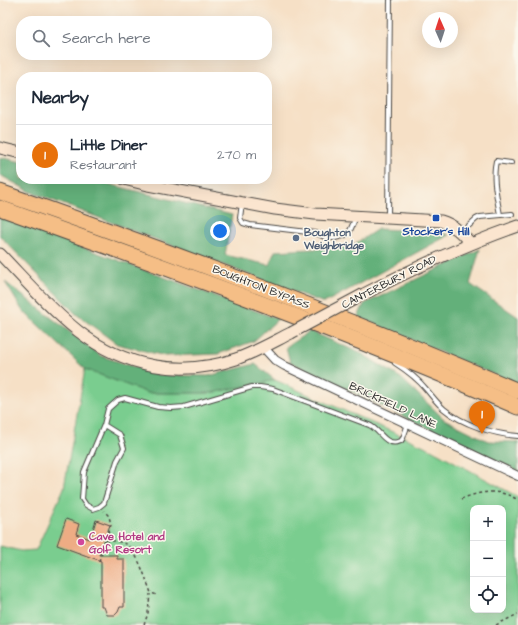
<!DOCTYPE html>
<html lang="en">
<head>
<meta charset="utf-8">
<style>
	body { margin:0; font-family:"Architects Daughter",sans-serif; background:#f2f2f3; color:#1f2937 }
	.controls { position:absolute; right:12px; bottom:12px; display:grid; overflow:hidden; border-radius:8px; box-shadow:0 4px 16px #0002 }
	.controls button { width:36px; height:36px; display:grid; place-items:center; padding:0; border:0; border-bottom:1px solid #e0e1e3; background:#fff; color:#1f2937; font:20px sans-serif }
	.compass { position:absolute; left:422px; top:12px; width:36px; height:36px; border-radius:50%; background:#fff; box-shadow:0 4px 16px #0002; rotate:357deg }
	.you { position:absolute; left:220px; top:231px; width:14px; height:14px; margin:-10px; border:3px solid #fff; border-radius:50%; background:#1a73e8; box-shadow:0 0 0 6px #1a73e833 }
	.badge { display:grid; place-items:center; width:26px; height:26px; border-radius:50%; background:#b5179e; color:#fff; font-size:13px; font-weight:700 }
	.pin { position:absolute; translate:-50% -33px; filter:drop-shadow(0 1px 2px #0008) }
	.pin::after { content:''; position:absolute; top:21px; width:14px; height:12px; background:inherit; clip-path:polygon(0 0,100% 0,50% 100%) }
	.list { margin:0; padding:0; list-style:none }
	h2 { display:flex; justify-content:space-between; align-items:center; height:52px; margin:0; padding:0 16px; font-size:17px }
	h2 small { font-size:13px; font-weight:400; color:#747a83 }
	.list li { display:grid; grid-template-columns:26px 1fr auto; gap:12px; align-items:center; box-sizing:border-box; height:60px; padding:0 16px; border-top:1px solid #e0e1e3 }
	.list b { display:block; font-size:15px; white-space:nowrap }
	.list p { margin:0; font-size:13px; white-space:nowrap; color:#747a83 }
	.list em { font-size:13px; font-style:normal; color:#747a83 }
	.icon { flex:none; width:22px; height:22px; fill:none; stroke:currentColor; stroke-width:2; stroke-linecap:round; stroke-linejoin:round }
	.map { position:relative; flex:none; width:518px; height:625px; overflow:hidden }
	.search { position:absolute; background:#fff; box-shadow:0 4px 16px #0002; left:16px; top:16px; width:256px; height:44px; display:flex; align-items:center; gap:10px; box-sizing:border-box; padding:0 14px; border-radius:16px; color:#747a83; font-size:15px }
	.panel { position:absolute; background:#fff; box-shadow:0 4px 16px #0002; left:16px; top:72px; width:256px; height:112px; border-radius:16px }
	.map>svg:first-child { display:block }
	.green { fill:#7acd8f; stroke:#527c5d; fill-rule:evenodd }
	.forest { fill:#63b07a; stroke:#476e52 }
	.building { fill:#eeac84 }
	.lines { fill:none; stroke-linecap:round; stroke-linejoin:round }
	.lane-casing { stroke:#494642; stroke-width:6 }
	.street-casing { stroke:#494642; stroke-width:10 }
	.secondary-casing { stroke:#494642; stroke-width:13 }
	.highway-casing { stroke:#494642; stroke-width:17 }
	.path { stroke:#494642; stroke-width:1.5; stroke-dasharray:3 3; stroke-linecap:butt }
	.lane { stroke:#fff; stroke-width:4 }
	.street { stroke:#fff; stroke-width:8 }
	.secondary { stroke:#fbe5cf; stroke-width:11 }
	.highway { stroke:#f5be86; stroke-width:15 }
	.secondary-bridge-casing { stroke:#494642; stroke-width:13; stroke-linecap:butt }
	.secondary-bridge { stroke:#fbe5cf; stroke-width:11 }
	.transit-dot { fill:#1a4fb4; stroke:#fbf7ec; stroke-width:1.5 }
	.service-dot { fill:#5c6f8a; stroke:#fbf7ec; stroke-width:1.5 }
	.hotel-dot { fill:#d1479c; stroke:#fbf7ec; stroke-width:1.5 }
	.labels { text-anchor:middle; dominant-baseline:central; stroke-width:3; stroke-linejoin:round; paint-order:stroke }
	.transit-label { font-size:11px; font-weight:bold; fill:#164399; stroke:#fbf7ec }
	.service-label { font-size:11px; font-weight:bold; fill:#4e5e75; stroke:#fbf7ec; text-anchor:start }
	.street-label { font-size:11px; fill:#2b2b2b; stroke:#fbf7ec }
	.hotel-label { font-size:11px; font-weight:bold; fill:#b23c85; stroke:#fbf7ec; text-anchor:start }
</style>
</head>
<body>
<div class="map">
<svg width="518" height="625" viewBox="0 0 518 625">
	<rect width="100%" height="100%" fill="#fbf7ec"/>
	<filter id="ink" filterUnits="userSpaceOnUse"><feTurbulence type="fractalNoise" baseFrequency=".025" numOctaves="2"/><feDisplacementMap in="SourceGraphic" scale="8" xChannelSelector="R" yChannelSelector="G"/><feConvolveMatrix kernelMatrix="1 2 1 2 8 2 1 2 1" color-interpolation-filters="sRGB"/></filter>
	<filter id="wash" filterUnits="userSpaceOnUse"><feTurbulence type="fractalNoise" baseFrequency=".012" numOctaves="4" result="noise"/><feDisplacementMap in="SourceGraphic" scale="16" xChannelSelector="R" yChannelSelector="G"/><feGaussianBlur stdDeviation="0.9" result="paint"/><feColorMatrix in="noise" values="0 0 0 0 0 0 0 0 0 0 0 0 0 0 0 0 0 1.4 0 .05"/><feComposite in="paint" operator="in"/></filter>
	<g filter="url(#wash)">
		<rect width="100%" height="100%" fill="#f6e0c6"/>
		<path class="green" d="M 85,369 L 148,393 L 211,393 L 275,380 L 431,449 L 518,497 L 518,625 L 0,625 L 0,546 L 21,551 L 36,550 L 64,488 ZM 473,508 L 503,508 L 503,610 L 473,610 Z"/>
		<g class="forest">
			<path d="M 0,157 L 21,162 L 21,179 L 88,179 L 232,215 L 225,255 L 269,265 L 275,251 L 350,247 L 378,229 L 433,231 L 449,235 L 324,303 L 31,192 L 0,175 Z"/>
			<path d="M 0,217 L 278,319 L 254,341 L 218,354 L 165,356 L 117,344 L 76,314 L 0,236 Z"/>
			<path d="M 480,249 L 470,284 L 518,317 L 518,385 L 358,317 L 364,304 Z"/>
			<path d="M 5,282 L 101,356 L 159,375 L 208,376 L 255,364 L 275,380 L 211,393 L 148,393 L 85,369 L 22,310 Z"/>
			<path d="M 310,331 L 362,354 L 401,378 L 444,419 L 488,441 L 518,442 L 518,471 L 290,362 L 286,347 Z"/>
		</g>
		<g id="blocks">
			<path class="building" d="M 66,519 L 79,524 L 76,534 L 90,539 L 96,520 L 110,525 L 99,555 L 117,555 L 117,559 L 124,559 L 124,607 L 120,607 L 118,612 L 115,615 L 107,615 L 104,607 L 101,607 L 101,561 L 57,545 Z"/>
		</g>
	</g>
	<g filter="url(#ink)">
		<use href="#blocks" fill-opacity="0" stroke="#494642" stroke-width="1"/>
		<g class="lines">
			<defs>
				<g id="lane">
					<path d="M 242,203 L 240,218 L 243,223 L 250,225 L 316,233 L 327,238 L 335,238 L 343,236 L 349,233 L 356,217"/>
					<path d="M 500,215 C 497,197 492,179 496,161 L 511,163"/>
					<path d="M 388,216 L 390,0"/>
					<path d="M 462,232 L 476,219 L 480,217 L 512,214"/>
					<path d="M 395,363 C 406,370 417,378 426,389 C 432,396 437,403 444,409 C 463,425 494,434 518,436"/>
					<path d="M 104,425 L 120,435 L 124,448 L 117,461 L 104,503 L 99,507 L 93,509 L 86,505 L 82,499 L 84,472 L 104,425 L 108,409 L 118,400 L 125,398 L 158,407 L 171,408 L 184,407 L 252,387 L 260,387 L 273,389 L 369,425 C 381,430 385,448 401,441 L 403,438 L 408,424"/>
				</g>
				<path id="street" d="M 264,348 L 275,360 L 285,366 L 518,476"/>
				<g id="secondary">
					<path d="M 0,148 L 21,153"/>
					<path d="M 124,179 L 148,185 L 275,209 L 315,214 L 441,221 C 454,225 462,233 470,243"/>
					<path d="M 0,254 C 25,280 50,309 78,331 C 124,367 180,378 236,359 C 256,352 273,342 291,333"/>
					<path d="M 364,294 C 414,268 464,245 518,226"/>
				</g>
				<g id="highway">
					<path d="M 0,192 C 175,253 348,318 518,391"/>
					<path d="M 0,208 C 174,270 348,333 518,407"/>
				</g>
			</defs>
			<use href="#lane" class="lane-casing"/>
			<use href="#street" class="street-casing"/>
			<use href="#secondary" class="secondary-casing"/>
			<use href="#highway" class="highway-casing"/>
			<g class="path">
				<path d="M 461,499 C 481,491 499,488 518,500"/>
				<path d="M 106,541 C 113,540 120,541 127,545 C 137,551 147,582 151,593 L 157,595"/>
				<path d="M 99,561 L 111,525 L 109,516 L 104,511"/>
				<path d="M 144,625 L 148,613 L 150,594"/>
				<path d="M 496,625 L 518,614"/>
			</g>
			<use href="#lane" class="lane"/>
			<use href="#street" class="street"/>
			<use href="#secondary" class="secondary"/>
			<use href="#highway" class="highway"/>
			<defs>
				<path id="secondary-bridge" d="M 291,333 L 364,294"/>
			</defs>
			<use href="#secondary-bridge" class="secondary-bridge-casing"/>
			<use href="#secondary-bridge" class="secondary-bridge"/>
		</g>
	</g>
	<rect class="transit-dot" x="432" y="214" width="8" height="8" rx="2"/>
	<circle class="service-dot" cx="296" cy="238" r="4"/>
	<circle class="hotel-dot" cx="81" cy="542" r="4"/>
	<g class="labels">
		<g class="transit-label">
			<text x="436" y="231">Stocker's Hill</text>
		</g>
		<g class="service-label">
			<text x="304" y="232">Boughton<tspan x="304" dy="13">Weighbridge</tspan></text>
		</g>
		<g class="street-label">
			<text transform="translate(389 282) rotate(-27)">CANTERBURY ROAD</text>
			<text transform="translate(261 287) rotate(21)">BOUGHTON BYPASS</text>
			<text transform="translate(393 405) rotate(25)">BRICKFIELD LANE</text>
		</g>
		<g class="hotel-label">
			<text x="89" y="536">Cave Hotel and<tspan x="89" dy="13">Golf Resort</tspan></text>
		</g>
	</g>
</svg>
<div class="controls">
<button>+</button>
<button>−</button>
<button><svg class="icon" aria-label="locate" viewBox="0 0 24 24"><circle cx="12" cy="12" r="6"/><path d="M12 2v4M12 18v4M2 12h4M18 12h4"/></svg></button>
</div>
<svg class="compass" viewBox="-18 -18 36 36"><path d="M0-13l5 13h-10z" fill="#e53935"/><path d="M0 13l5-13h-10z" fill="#747a83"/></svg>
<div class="you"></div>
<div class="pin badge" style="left:482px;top:434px;background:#e8710a">1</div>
<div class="search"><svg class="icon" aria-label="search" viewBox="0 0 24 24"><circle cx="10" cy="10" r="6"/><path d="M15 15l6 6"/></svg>Search here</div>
<section class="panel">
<h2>Nearby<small></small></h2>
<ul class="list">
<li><span class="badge" style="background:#e8710a">1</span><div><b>Little Diner</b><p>Restaurant</p></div><em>270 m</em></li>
</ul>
</section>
</div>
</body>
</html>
